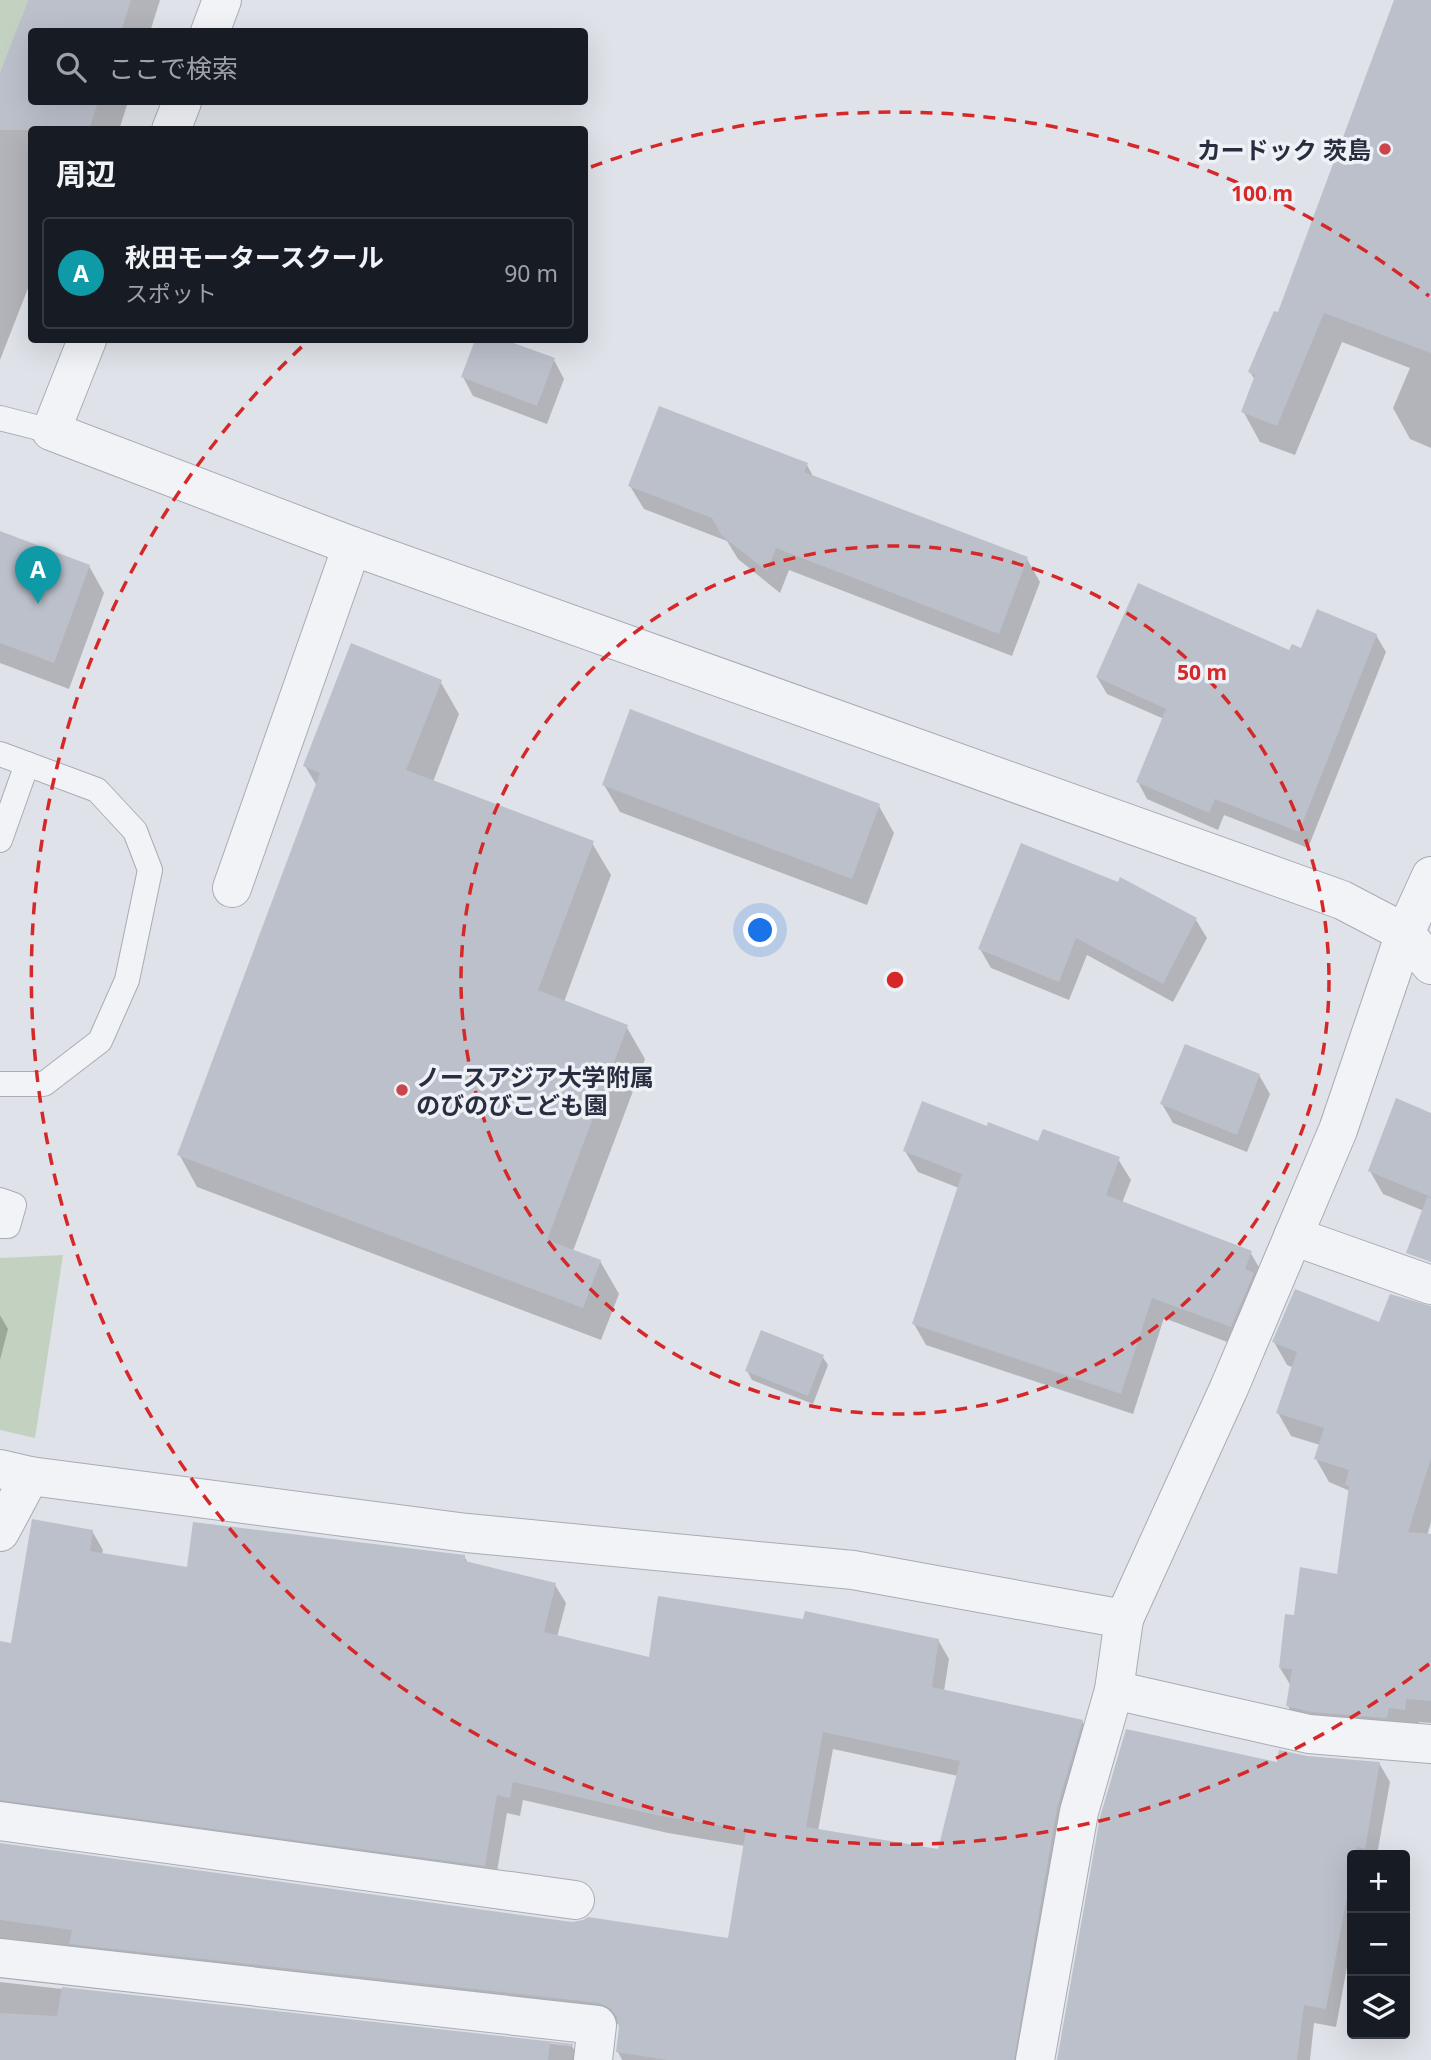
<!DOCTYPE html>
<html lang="ja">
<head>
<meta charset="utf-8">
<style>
	body { margin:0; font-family:"Noto Sans","Noto Sans JP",sans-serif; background:#20242c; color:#f1f3f6 }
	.controls { position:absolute; right:21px; bottom:21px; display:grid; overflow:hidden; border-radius:7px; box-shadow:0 7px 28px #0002 }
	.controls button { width:63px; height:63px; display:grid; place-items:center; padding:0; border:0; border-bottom:2px solid #363941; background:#171b24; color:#f1f3f6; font:35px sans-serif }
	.you { position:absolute; left:761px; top:931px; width:24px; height:24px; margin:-18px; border:5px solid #fff; border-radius:50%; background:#1a73e8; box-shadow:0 0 0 10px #1a73e833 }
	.badge { display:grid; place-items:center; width:46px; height:46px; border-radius:50%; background:#8c9099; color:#fff; font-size:23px; font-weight:700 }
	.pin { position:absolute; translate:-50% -58px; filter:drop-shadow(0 2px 4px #0008) }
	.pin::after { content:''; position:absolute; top:37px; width:24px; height:21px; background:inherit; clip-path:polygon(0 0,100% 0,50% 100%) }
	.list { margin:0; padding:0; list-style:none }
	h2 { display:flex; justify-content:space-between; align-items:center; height:91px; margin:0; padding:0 28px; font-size:30px }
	h2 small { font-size:23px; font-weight:400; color:#9ea1a6 }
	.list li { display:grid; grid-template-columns:46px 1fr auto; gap:21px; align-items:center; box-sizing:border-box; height:112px; margin:0 14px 14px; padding:0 14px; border:2px solid #363941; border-radius:7px }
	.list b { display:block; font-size:26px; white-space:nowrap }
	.list p { margin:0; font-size:23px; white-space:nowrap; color:#9ea1a6 }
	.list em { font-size:23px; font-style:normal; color:#9ea1a6 }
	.icon { flex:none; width:38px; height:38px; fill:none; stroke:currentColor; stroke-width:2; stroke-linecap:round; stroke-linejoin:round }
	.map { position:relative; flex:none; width:1431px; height:2060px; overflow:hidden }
	.search { position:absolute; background:#171b24; box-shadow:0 7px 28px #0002; left:28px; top:28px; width:560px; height:77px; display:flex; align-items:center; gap:18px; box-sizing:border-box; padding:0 24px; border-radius:7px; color:#9ea1a6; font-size:26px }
	.panel { position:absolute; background:#171b24; box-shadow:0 7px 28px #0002; left:28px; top:126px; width:560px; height:217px; border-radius:7px }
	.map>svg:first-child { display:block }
	.green { fill:#c3d2c0 }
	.shadow { fill:#0003; fill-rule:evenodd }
	.building { fill:#bcc0cb; fill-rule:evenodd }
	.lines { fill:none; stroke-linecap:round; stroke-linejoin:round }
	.service-casing { stroke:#a8acb5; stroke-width:26 }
	.minor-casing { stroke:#a8acb5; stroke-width:40 }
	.service { stroke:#f1f3f6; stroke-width:24 }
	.minor { stroke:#f1f3f6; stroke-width:38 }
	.ring { fill:none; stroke:#d62828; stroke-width:3.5; stroke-dasharray:12 9 }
	.poi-dot { fill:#cd444b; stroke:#eef1f6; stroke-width:2.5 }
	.labels { text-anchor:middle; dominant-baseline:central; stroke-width:7; stroke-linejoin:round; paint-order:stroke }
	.poi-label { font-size:24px; font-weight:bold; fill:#282e3f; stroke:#eef1f6; text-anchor:end }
	.centre { fill:#d62828; stroke:#eef1f6; stroke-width:3.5 }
	.ring-label { font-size:21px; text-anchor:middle; font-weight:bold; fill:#d62828; stroke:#eef1f6; stroke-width:7; stroke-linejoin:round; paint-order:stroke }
</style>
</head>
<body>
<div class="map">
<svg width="1431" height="2060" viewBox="0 0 1431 2060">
	<rect width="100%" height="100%" fill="#dfe2e8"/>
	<g class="green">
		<path d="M 0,0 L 28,0 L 0,72 Z"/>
		<path d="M 63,1255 L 35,1438 L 0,1430 L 0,1258 Z"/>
	</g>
	<g class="shadow">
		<path d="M 30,0 L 160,0 L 150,32 L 32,32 L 32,102 L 128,102 L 119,130 L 32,130 L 32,278 L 0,360 L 0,77 Z"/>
		<path d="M 1395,0 L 1431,0 L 1431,448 L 1410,439 L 1393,408 L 1410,368 L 1342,342 L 1295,455 L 1260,442 L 1243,411 L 1255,380 L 1250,372 L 1279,315 Z"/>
		<path d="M 477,340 L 500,340 L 554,360 L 564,379 L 547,424 L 473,396 L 463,377 Z"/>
		<path d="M 807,465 L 814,478 L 1027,559 L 1040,582 L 1012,656 L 789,570 L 780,593 L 738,559 L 727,541 L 644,509 L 630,486 Z"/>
		<path d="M 0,533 L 89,566 L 104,593 L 69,689 L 0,663 Z"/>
		<path d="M 1376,635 L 1386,652 L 1308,848 L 1224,815 L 1218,830 L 1147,799 L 1138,782 L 1164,719 L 1107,694 L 1097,677 L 1290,653 Z"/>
		<path d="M 440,681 L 459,714 L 433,782 L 592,843 L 611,875 L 564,1002 L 626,1026 L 645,1059 L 573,1251 L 600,1261 L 619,1294 L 601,1340 L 197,1187 L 179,1154 L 317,786 L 305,766 Z"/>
		<path d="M 604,785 L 879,806 L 894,833 L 867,905 L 620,812 Z"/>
		<path d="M 1196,920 L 1207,938 L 1173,1002 L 1087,955 L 1069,1000 L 991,968 L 980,949 Z"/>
		<path d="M 1259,1075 L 1270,1094 L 1247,1152 L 1173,1123 L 1162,1104 Z"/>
		<path d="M 1431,1115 L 1431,1237 L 1424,1211 L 1383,1194 L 1370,1171 Z"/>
		<path d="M 988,1128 L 1039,1143 L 1118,1159 L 1131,1180 L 1122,1203 L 1250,1252 L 1263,1274 L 1243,1348 L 1164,1318 L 1133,1414 L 926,1345 L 914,1324 L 959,1188 L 918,1172 L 905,1151 Z"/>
		<path d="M 0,1315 L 8,1329 L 0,1360 Z"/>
		<path d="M 1274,1342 L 1431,1344 L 1431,1522 L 1427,1536 L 1431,1536 L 1431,1723 L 1419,1722 L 1418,1732 L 1301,1729 L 1288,1706 L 1291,1686 L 1280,1668 L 1296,1617 L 1339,1576 L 1350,1491 L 1329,1482 L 1316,1459 L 1320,1445 L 1291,1436 L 1278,1413 L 1294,1368 L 1287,1365 Z"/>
		<path d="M 822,1356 L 828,1365 L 813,1404 L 752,1380 L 747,1371 Z"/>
		<path d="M 92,1531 L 103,1550 L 102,1555 L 189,1569 L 464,1556 L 468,1563 L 555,1585 L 566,1603 L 557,1637 L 650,1659 L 938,1640 L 949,1659 L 944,1691 L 1082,1721 L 1092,1740 L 1026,2060 L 622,2060 L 618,2052 L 620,2025 L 611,2021 L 0,1957 L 0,1845 L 572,1923 L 730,1940 L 745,1846 L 668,1833 L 523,1800 L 520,1816 L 507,1813 L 495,1883 L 0,1821 L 0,1643 L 12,1645 ZM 833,1749 L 958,1776 L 939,1851 L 818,1831 Z"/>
		<path d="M 1307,1758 L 1379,1763 L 1390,1782 L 1377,1855 L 1352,1855 L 1352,1940 L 1336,2027 L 1314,2023 L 1310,2060 L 1059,2060 L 1278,1764 Z"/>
		<path d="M 0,1982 L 572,2046 L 580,2060 L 0,2060 Z"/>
	</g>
	<g class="building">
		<path d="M 28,0 L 131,0 L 121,32 L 32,32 L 32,102 L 98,102 L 89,130 L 0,130 L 0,72 Z"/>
		<path d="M 1394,0 L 1431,0 L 1431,353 L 1324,313 L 1277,426 L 1241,412 L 1255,375 L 1248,372 L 1274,311 L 1278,312 Z"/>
		<path d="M 475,340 L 505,340 L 555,358 L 537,406 L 461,377 Z"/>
		<path d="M 659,406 L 808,463 L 804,472 L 1028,557 L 999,634 L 776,548 L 767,571 L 722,536 L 712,518 L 628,486 Z"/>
		<path d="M 0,531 L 90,565 L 54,663 L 0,643 Z"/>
		<path d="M 1138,583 L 1289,650 L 1292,644 L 1301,648 L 1317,609 L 1377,634 L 1299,832 L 1215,799 L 1209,813 L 1136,782 L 1166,709 L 1096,677 Z"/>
		<path d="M 351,643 L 442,680 L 406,770 L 594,841 L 538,990 L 628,1025 L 547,1240 L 601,1260 L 583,1308 L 177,1155 L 320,773 L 303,766 Z"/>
		<path d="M 630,709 L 880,804 L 852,879 L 602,785 Z"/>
		<path d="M 1021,843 L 1118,882 L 1120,877 L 1197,918 L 1163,984 L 1076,938 L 1059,982 L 978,949 Z"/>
		<path d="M 1185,1044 L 1260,1074 L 1237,1135 L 1160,1104 Z"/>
		<path d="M 1396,1098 L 1431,1113 L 1431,1197 L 1368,1171 Z"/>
		<path d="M 922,1101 L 987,1126 L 988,1122 L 1038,1141 L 1043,1129 L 1120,1157 L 1106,1195 L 1252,1251 L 1245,1269 L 1254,1273 L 1231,1327 L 1152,1298 L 1121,1394 L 912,1324 L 962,1174 L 903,1151 Z"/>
		<path d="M 1427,1197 L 1431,1198 L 1431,1262 L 1406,1253 Z"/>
		<path d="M 1295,1289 L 1379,1322 L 1390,1294 L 1431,1306 L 1431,1458 L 1408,1532 L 1431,1534 L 1431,1701 L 1406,1699 L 1405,1710 L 1389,1708 L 1387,1718 L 1312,1712 L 1286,1706 L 1292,1669 L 1279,1668 L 1285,1614 L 1294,1615 L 1300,1567 L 1337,1574 L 1349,1486 L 1345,1485 L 1349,1470 L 1314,1459 L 1324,1428 L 1276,1413 L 1297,1352 L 1272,1342 Z"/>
		<path d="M 761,1330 L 824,1355 L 808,1396 L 745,1371 Z"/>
		<path d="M 32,1519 L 93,1530 L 90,1551 L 187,1567 L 193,1522 L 465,1555 L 465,1561 L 556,1583 L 544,1632 L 649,1657 L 658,1596 L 803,1619 L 805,1611 L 939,1639 L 932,1687 L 1083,1720 L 1057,1808 L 1014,2060 L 668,2060 L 616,2052 L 619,2027 L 617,2017 L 610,2008 L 599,2003 L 69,1944 L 72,1930 L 0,1920 L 0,1843 L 572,1922 L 583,1920 L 588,1917 L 728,1938 L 746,1830 L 656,1815 L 513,1782 L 510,1798 L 497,1795 L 485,1866 L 0,1800 L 0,1641 L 11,1643 ZM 823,1732 L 960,1761 L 938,1849 L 806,1827 Z"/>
		<path d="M 1126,1729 L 1277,1762 L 1279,1750 L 1307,1756 L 1380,1762 L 1365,1849 L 1357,1847 L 1355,1855 L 1352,1855 L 1352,1870 L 1326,2009 L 1304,2005 L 1297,2060 L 1057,2060 L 1100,1817 Z"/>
		<path d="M 62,1987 L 573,2044 L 573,2046 L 550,2043 L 548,2060 L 0,2060 L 0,2013 L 57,2016 Z"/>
	</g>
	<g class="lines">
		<defs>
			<g id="service">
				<path d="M 0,418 L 51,431"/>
				<path d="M 0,754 L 97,790 L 135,831 L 150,870 L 127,980 L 100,1041 L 44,1084 L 0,1084"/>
				<path d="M 0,840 L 27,764"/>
				<path d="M 0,1200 L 14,1205 L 8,1226 L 0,1226"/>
			</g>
			<g id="minor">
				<path d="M 210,32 L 222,0"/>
				<path d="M 171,130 L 182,102"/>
				<path d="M 87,340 L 51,431 L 352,546 L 1342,900 L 1405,933 L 1431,965"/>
				<path d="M 232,888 L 352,546"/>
				<path d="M 1293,1236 L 1431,1285"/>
				<path d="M 0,1469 L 30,1476 L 467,1533 L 853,1570 L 1124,1619 L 1229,1388 L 1338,1130 L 1405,933 L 1431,876"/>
				<path d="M 0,1532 L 30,1476"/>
				<path d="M 1114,1690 L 1309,1734 L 1431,1744"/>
				<path d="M 0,1821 L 575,1900"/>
				<path d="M 0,1958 L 597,2025 L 593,2060"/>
				<path d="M 1035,2060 L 1079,1812 L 1114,1690 L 1124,1619"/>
			</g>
		</defs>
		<use href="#service" class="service-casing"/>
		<use href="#minor" class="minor-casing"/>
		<use href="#service" class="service"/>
		<use href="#minor" class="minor"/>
	</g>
	<g class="ring">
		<circle cx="895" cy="980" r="434"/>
		<path d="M1429 1664A868 868 0 0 1 309 340M591 167A868 868 0 0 1 1429 296"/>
	</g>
	<g class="poi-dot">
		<circle cx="1385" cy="149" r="7"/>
		<circle cx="402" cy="1090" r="7"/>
	</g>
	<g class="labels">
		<g class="poi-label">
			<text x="1371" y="149">カードック 茨島</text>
			<text x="416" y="1076" text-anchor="start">ノースアジア大学附属<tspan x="416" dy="28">のびのびこども園</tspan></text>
		</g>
	</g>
	<circle cx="895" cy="980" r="10" class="centre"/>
	<g class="ring-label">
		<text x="1262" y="201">100 m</text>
		<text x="1202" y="680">50 m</text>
	</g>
</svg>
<div class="controls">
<button>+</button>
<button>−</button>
<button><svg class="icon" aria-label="layers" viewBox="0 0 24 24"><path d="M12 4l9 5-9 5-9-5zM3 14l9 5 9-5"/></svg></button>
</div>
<div class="you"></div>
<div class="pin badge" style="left:38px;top:604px;background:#0f9aa8">A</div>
<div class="search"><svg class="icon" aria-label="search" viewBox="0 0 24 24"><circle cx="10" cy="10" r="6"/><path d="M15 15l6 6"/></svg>ここで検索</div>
<section class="panel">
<h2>周辺<small></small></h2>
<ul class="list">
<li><span class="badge" style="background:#0f9aa8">A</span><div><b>秋田モータースクール</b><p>スポット</p></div><em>90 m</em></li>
</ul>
</section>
</div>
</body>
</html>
